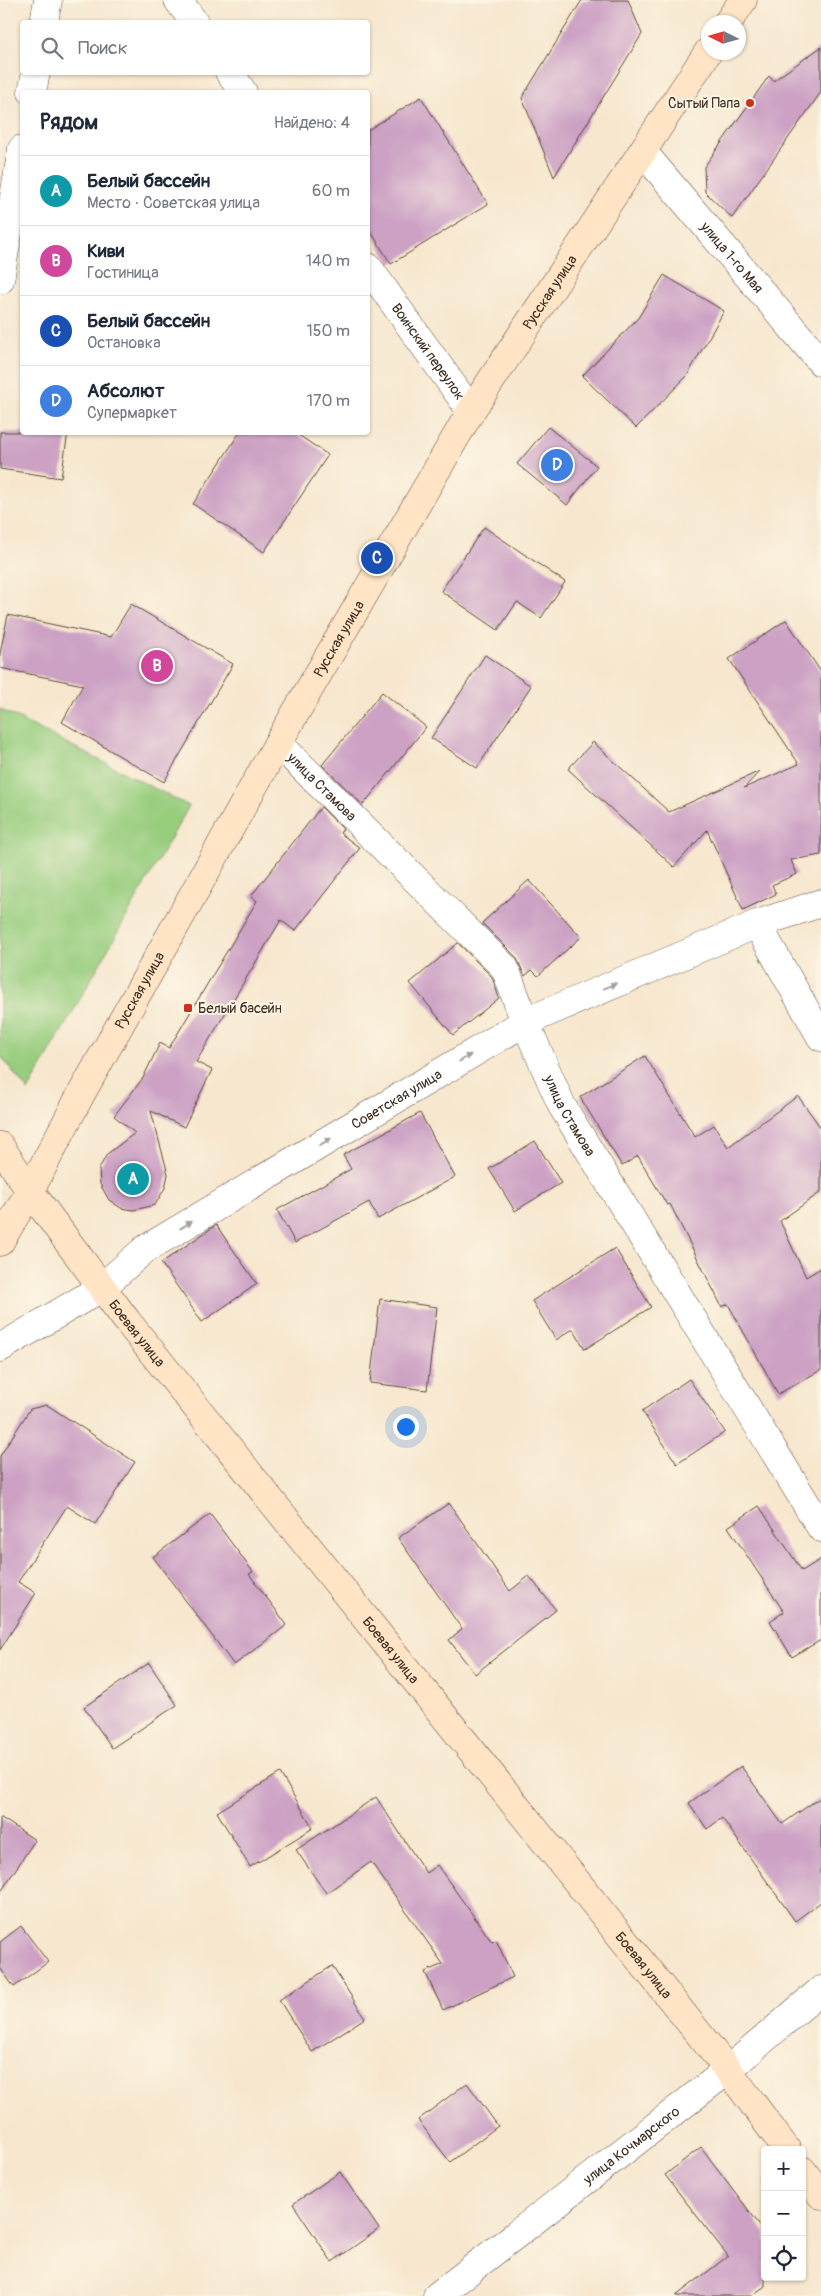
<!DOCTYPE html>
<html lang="ru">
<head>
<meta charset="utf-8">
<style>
	body { margin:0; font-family:Pangolin,sans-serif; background:#f6f6f7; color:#1f2937 }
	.controls { position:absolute; right:15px; bottom:15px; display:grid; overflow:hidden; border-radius:5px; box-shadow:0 1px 4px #0004 }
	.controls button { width:45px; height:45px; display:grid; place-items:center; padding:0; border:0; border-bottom:1px solid #e0e1e3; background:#fff; color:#1f2937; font:25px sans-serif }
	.compass { position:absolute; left:701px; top:15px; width:45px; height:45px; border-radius:50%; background:#fff; box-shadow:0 1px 4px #0004; rotate:275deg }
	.you { position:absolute; left:405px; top:1426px; width:18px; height:18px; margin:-12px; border:4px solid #fff; border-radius:50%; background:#1a73e8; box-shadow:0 0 0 8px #1a73e833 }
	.badge { display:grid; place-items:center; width:32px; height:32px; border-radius:50%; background:#c8321e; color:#fff; font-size:16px; font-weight:700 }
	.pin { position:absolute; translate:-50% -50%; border:2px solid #fff; box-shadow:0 1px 5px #0006 }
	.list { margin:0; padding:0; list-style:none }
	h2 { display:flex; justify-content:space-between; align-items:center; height:65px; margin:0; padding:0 20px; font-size:21px }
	h2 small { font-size:16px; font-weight:400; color:#747a83 }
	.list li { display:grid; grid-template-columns:32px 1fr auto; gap:15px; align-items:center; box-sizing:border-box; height:70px; padding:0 20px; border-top:1px solid #e0e1e3 }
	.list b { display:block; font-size:19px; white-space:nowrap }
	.list p { margin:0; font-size:16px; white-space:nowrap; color:#747a83 }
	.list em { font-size:16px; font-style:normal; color:#747a83 }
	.icon { flex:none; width:28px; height:28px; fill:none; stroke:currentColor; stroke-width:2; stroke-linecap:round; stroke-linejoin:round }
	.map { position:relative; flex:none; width:821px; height:2296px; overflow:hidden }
	.search { position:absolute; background:#fff; box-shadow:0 1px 4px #0004; left:20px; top:20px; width:350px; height:55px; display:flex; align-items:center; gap:12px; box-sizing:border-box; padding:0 18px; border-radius:5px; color:#747a83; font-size:19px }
	.panel { position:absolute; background:#fff; box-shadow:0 1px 4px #0004; left:20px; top:90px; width:350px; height:345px; border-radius:5px }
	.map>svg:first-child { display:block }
	.green { fill:#98cd7e; stroke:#6a7c4e }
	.building { fill:#cca1c4 }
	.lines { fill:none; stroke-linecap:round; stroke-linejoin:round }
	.street-casing { stroke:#574638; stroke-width:29 }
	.secondary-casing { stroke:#574638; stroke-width:29 }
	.street { stroke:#fff; stroke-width:28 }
	.secondary { stroke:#ffe4c6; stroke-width:28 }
	.oneway { fill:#a79f9a }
	.poi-dot { fill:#c8321e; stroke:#fcf5e5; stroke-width:2 }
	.labels { text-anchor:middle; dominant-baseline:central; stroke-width:4; stroke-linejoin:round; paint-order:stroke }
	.poi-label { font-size:14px; fill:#3b2a1e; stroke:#fcf5e5; text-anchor:end }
	.street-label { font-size:14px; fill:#3b2a1e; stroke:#fcf5e5 }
</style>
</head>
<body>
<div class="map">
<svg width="821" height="2296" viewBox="0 0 821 2296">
	<rect width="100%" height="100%" fill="#fcf5e5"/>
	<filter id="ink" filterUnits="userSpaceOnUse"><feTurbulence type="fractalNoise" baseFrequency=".02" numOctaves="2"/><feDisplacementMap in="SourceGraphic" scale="10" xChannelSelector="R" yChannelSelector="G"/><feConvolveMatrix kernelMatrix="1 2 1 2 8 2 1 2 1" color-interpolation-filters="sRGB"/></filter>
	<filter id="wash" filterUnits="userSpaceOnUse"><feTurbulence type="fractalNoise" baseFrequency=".0096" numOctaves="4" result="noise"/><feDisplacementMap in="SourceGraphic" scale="20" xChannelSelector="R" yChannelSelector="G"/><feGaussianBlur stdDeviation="1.12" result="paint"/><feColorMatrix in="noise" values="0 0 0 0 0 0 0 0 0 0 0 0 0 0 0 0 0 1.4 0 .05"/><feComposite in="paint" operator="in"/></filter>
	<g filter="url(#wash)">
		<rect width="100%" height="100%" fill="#f7e7ce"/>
		<path class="green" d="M 0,709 L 189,806 L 28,1091 L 0,1055 Z"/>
		<g id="blocks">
			<g class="building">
				<path d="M 582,0 L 628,0 L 642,34 L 554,177 L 522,98 Z"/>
				<path d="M 821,47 L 821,92 L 732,218 L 705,192 L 704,167 L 769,76 L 773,81 Z"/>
				<path d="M 421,97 L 488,204 L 391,264 L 368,227 L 368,130 Z"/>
				<path d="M 664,275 L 724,311 L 687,376 L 636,428 L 582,376 L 638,318 Z"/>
				<path d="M 548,427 L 597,466 L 567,505 L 517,464 Z"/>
				<path d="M 0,432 L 68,432 L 61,478 L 0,469 Z"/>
				<path d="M 240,432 L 294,432 L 328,455 L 264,552 L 193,504 Z"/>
				<path d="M 484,527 L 565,582 L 541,618 L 517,602 L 498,630 L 441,591 Z"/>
				<path d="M 131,604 L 233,664 L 164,782 L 62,722 L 83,685 L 0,668 L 0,653 L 8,615 L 111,637 Z"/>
				<path d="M 786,620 L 821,672 L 821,855 L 791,860 L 797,874 L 772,885 L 776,894 L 743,910 L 707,830 L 674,867 L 568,769 L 593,742 L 669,812 L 760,771 L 744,788 L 799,764 L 729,659 Z"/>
				<path d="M 485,655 L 531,686 L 477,768 L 431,738 Z"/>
				<path d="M 382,692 L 426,727 L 363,805 L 322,765 Z"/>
				<path d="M 321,807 L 343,829 L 340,833 L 360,848 L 295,931 L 281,920 L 196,1062 L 212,1070 L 184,1127 L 151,1111 L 168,1174 L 165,1188 L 155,1205 L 134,1210 L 121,1208 L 109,1200 L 100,1184 L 99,1169 L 107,1154 L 135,1133 L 114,1116 L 143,1078 L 160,1043 L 169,1048 L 257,901 L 251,896 Z"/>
				<path d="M 529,880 L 581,937 L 538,976 L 532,970 L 525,976 L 516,957 L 482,923 Z"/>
				<path d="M 458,943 L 492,977 L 499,998 L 453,1035 L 410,983 Z"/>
				<path d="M 645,1056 L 695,1137 L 714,1125 L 728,1147 L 798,1096 L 821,1128 L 821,1192 L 780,1221 L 806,1277 L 821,1268 L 821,1370 L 778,1394 L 728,1304 L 722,1307 L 670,1204 L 667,1205 L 638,1156 L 622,1166 L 580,1097 Z"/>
				<path d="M 420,1113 L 455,1177 L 378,1219 L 369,1202 L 295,1243 L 277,1210 L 351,1169 L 343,1155 Z"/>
				<path d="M 535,1141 L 561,1183 L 515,1211 L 489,1169 Z"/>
				<path d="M 216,1225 L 257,1284 L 202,1322 L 161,1263 Z"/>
				<path d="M 615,1248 L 651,1307 L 585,1349 L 573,1329 L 556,1340 L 532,1301 Z"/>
				<path d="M 380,1299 L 437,1307 L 427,1390 L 370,1383 Z"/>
				<path d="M 689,1379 L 725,1432 L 677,1464 L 642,1411 Z"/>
				<path d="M 47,1405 L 135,1462 L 95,1524 L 67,1506 L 18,1582 L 36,1593 L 0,1650 L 0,1456 L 30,1409 Z"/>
				<path d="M 449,1503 L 510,1591 L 529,1576 L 556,1610 L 475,1674 L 449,1640 L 462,1629 L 398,1538 Z"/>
				<path d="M 759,1506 L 802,1571 L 821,1559 L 821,1640 L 792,1657 L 770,1621 L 784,1612 L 728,1527 Z"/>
				<path d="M 210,1514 L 253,1572 L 249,1574 L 287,1625 L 234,1665 L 153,1557 Z"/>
				<path d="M 149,1663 L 177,1705 L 112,1748 L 84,1707 Z"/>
				<path d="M 741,1766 L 782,1824 L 821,1797 L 821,1902 L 795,1921 L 722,1818 L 707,1829 L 689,1803 Z"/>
				<path d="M 280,1773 L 313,1828 L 250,1867 L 217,1812 Z"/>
				<path d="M 376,1797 L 426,1873 L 437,1865 L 492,1942 L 496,1940 L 513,1977 L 443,2010 L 425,1972 L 443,1964 L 371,1862 L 326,1893 L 296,1850 Z"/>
				<path d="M 0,1817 L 35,1840 L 0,1893 Z"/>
				<path d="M 21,1926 L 48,1962 L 14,1987 L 0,1968 L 0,1942 Z"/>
				<path d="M 332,1966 L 365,2018 L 312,2052 L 279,2000 Z"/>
				<path d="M 467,2083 L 498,2126 L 450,2162 L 418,2120 Z"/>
				<path d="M 701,2147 L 765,2232 L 765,2286 L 751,2296 L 676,2296 L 728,2256 L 665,2175 Z"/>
				<path d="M 340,2172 L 379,2229 L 332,2262 L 293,2204 Z"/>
			</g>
		</g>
	</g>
	<g filter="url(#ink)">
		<use href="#blocks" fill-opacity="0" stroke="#574638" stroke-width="1"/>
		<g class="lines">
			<defs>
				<g id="street">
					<path d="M 178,0 L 194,22"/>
					<path d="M 44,22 L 48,0"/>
					<path d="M 229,72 L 243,92"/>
					<path d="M 32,92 L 36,72"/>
					<path id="s1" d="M 643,152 L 821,362"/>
					<path id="s2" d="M 368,267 L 471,411"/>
					<path d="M 0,280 L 22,149"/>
					<path id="s3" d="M 278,743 L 505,968 L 525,1022 L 562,1106 L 821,1528"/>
					<path d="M 757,924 L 821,1037"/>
					<path id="s4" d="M 0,1348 L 101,1288 L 144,1250 L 525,1022 L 757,924 L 821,903"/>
					<path id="s5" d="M 437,2296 L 728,2070 L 821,1990"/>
				</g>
				<g id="secondary">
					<path d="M 728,22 L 743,0"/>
					<path id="s6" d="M 0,1146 L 30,1191 L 127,1321 L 728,2070 L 787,2150"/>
					<path id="s7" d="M 0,1242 L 30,1191 L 80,1096 L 278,743 L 471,411 L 708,52"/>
					<path d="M 802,2170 L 821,2195"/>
				</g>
			</defs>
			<use href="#street" class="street-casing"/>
			<use href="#secondary" class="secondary-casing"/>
			<use href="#street" class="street"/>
			<use href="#secondary" class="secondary"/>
		</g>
		<defs><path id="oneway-solid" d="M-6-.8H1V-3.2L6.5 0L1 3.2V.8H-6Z" transform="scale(1.25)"/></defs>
		<g class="oneway">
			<use href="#oneway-solid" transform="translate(610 986) rotate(-23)"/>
			<use href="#oneway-solid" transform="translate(465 1058) rotate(-31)"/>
			<use href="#oneway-solid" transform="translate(325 1142) rotate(-31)"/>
			<use href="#oneway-solid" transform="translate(186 1225) rotate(-31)"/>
		</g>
	</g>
	<g class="poi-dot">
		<circle cx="750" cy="103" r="5"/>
		<rect x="183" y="1003" width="10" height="10" rx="2.5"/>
	</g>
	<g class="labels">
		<g class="poi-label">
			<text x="740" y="103">Сытый Папа</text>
			<text x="198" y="1008" text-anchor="start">Белый басейн</text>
		</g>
		<g class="street-label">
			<text stroke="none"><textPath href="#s1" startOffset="138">улица 1-го Мая</textPath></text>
			<text stroke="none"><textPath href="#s7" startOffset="1098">Русская улица</textPath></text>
			<text stroke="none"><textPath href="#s2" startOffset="104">Воинский переулок</textPath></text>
			<text stroke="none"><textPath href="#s7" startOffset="692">Русская улица</textPath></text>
			<text stroke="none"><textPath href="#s3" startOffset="62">улица Стамова</textPath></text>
			<text stroke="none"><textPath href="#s7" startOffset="288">Русская улица</textPath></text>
			<text stroke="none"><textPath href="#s4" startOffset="469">Советская улица</textPath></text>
			<text stroke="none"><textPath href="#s3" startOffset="481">улица Стамова</textPath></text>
			<text stroke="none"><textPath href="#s6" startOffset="232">Боевая улица</textPath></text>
			<text stroke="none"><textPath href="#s6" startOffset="638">Боевая улица</textPath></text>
			<text stroke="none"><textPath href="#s6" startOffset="1042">Боевая улица</textPath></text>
			<text stroke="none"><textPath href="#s5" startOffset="246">улица Кочмарского</textPath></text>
		</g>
	</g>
</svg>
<div class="controls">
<button>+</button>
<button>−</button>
<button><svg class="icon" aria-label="locate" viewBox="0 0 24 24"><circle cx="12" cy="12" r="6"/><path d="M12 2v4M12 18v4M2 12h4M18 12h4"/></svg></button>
</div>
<svg class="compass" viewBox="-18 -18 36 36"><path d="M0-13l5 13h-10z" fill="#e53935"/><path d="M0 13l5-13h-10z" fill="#747a83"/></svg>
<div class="you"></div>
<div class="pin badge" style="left:133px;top:1179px;background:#0f9aa8">A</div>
<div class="pin badge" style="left:157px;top:666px;background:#d1479c">B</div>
<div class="pin badge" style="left:377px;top:558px;background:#1a4fb4">C</div>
<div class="pin badge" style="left:557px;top:465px;background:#3f7fe0">D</div>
<div class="search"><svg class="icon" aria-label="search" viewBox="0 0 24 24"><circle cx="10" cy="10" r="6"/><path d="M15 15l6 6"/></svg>Поиск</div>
<section class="panel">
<h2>Рядом<small>Найдено: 4</small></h2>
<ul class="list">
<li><span class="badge" style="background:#0f9aa8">A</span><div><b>Белый баcсейн</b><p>Место · Советская улица</p></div><em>60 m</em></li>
<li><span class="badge" style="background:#d1479c">B</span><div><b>Киви</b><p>Гостиница</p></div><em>140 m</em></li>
<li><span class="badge" style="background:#1a4fb4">C</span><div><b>Белый бассейн</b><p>Остановка</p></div><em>150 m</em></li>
<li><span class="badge" style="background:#3f7fe0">D</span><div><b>Абсолют</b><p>Супермаркет</p></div><em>170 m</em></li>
</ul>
</section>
</div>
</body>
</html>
